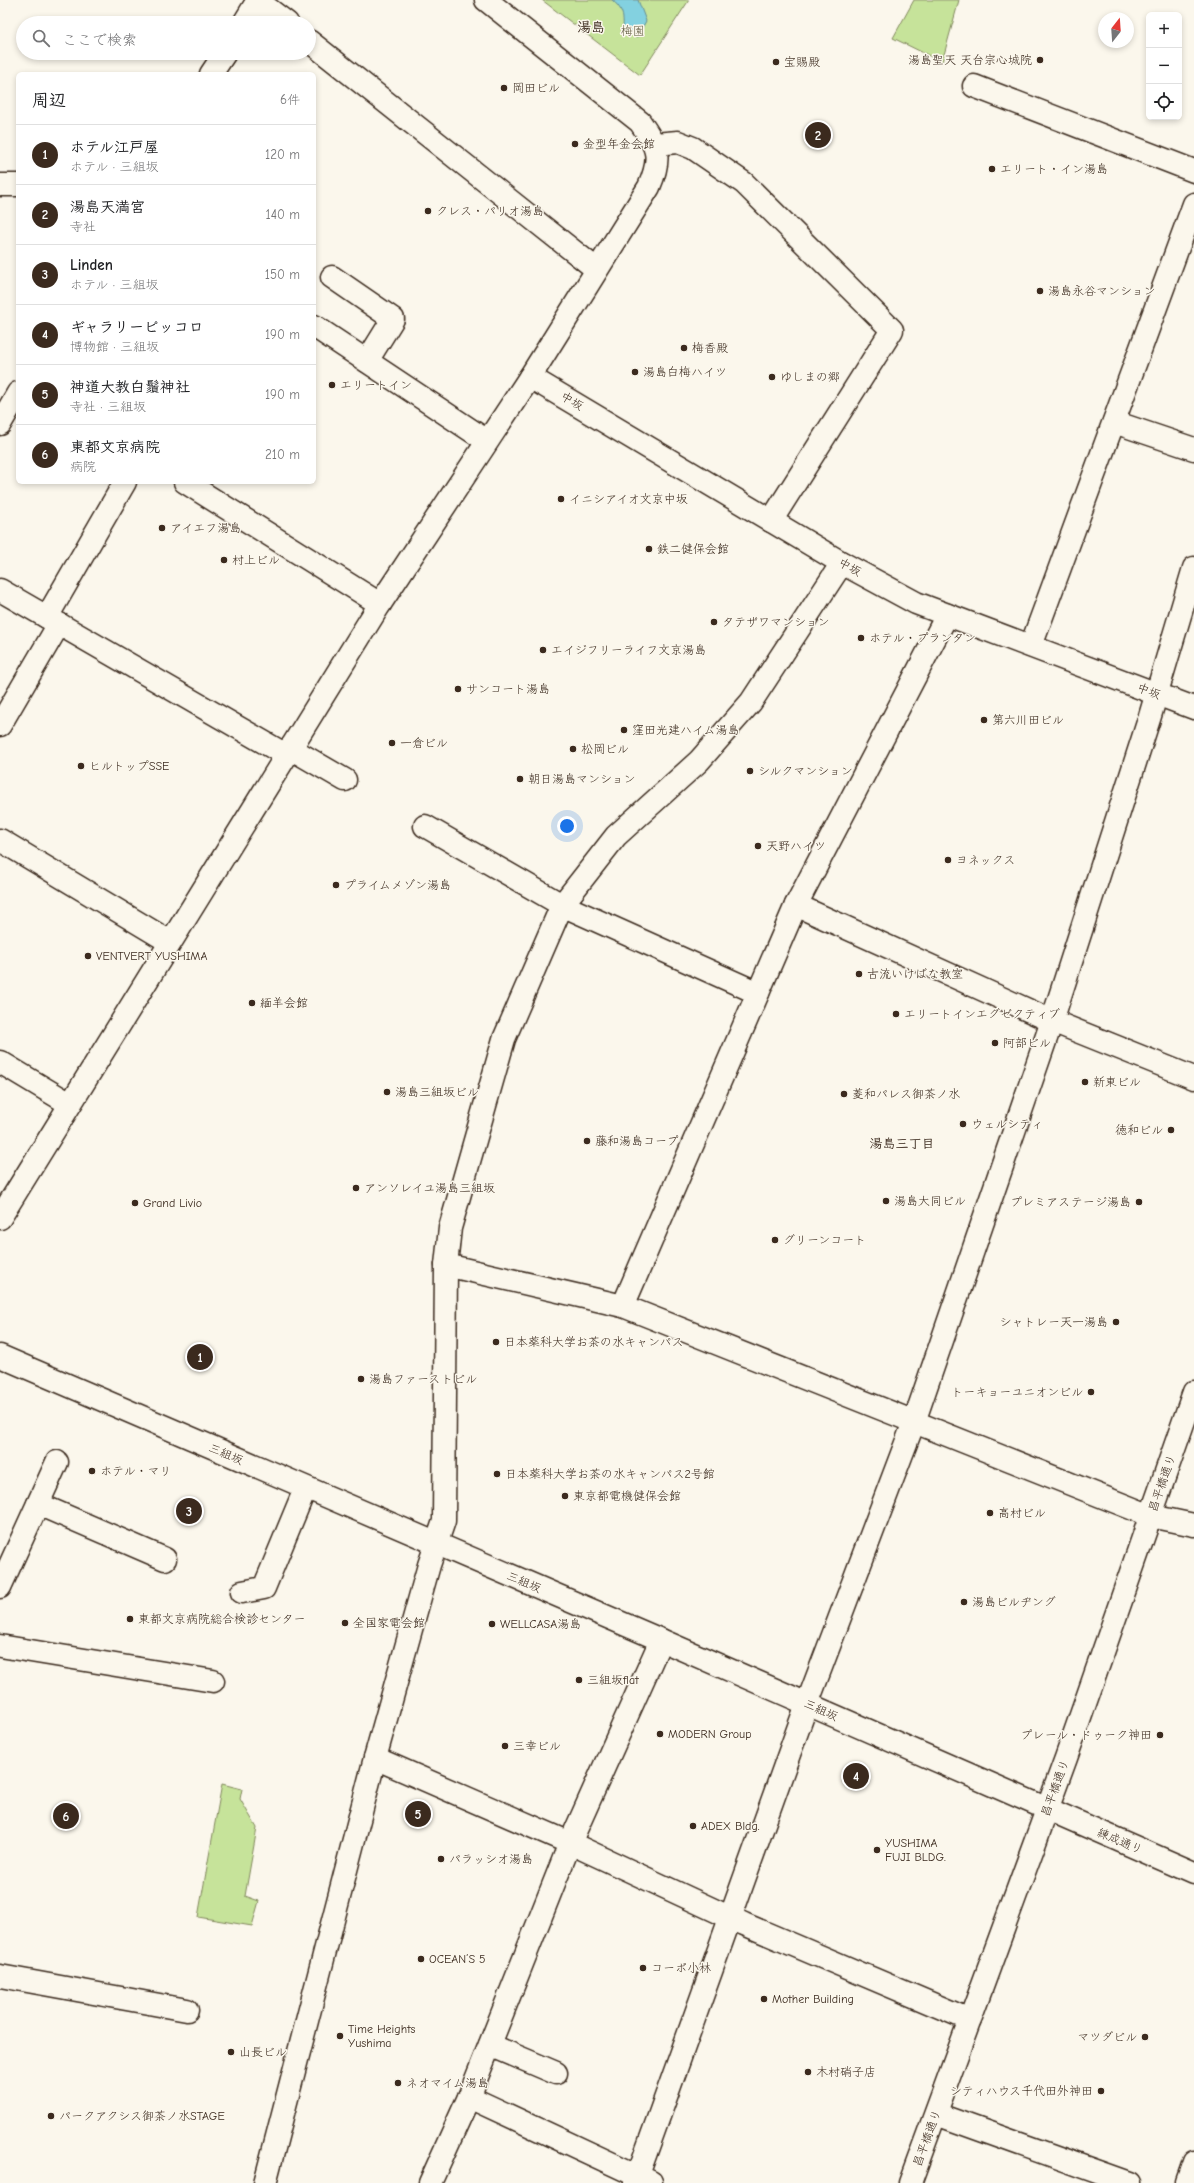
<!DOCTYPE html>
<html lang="ja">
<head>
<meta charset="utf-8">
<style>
	body { margin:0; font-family:"Comic Neue","Klee One",sans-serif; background:#f6f6f6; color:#202124 }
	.controls { position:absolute; right:12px; top:12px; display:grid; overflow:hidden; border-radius:6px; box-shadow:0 2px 6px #0003 }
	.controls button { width:36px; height:36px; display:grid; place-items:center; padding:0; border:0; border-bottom:1px solid #e0e0e0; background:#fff; color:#202124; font:20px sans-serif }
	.compass { position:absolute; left:1098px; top:12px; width:36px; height:36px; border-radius:50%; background:#fff; box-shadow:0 2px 6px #0003; rotate:17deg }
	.you { position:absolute; left:567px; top:826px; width:14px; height:14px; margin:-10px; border:3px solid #fff; border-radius:50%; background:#1a73e8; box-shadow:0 0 0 6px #1a73e833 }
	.badge { display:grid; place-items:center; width:26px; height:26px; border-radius:50%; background:#3b2a1e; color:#fff; font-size:13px; font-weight:700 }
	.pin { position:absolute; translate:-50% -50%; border:2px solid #fff; box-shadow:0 1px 4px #0006 }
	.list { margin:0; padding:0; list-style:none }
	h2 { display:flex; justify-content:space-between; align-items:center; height:52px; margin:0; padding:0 16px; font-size:17px }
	h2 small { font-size:13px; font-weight:400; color:#757577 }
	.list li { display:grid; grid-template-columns:26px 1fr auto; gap:12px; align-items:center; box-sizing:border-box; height:60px; padding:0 16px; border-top:1px solid #e0e0e0 }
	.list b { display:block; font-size:15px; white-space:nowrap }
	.list p { margin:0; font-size:13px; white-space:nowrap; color:#757577 }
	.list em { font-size:13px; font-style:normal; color:#757577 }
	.icon { flex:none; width:22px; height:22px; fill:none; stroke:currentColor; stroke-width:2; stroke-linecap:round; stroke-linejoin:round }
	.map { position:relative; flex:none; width:1194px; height:2183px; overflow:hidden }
	.search { position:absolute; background:#fff; box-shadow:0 2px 6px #0003; left:16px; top:16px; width:300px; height:44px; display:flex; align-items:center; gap:10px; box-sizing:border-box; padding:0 14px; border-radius:22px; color:#757577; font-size:15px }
	.panel { position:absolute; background:#fff; box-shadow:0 2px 6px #0003; left:16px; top:72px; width:300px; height:412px; border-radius:6px }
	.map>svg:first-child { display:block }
	.green { fill:#c6e39a; stroke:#80865c }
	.water { fill:#83d1e0; stroke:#668e92 }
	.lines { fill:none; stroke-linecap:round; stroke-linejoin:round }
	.minor-casing { stroke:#3b2a1e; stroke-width:25 }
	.major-casing { stroke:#3b2a1e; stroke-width:25 }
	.minor { stroke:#fbf7ec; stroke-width:22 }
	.major { stroke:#fbf7ec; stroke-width:22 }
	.poi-dot { fill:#3b2a1e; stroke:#fbf7ec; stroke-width:1.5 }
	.labels { text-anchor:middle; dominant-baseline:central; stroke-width:3; stroke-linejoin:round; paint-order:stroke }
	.park-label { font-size:12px; fill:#5e583d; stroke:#fbf7ec }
	.poi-label { font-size:12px; fill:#3b2a1e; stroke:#fbf7ec; text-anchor:start }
	.street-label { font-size:12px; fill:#3b2a1e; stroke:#fbf7ec }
	.neighbourhood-label { font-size:13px; font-weight:bold; fill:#3b2a1e; stroke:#fbf7ec }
	.quarter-label { font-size:14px; font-weight:bold; fill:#3b2a1e; stroke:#fbf7ec }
</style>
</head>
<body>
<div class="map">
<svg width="1194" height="2183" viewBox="0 0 1194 2183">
	<rect width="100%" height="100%" fill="#fbf7ec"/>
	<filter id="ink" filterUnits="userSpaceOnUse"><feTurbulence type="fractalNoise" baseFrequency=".025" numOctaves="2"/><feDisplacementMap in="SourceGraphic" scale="8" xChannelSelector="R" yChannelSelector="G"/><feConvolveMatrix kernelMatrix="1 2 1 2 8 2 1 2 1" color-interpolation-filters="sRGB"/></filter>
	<g filter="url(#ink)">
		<g class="green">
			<path d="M 542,0 L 689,0 L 640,75 Z"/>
			<path d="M 914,0 L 959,0 L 942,62 L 893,38 Z"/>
			<path d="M 222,1784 L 242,1789 L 240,1799 L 257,1828 L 245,1896 L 259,1901 L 252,1926 L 198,1917 Z"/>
		</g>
		<path class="water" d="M 612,0 L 638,0 L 646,21 L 637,37 L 623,28 C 624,15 622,8 612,0 Z"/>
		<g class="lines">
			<defs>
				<g id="minor">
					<path d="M 258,1 L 287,23"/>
					<path d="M 244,23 L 258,0"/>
					<path d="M 309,41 L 596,269"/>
					<path d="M 211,74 L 225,53"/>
					<path d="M 974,86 L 1194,171"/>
					<path d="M 655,144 L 678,142 L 693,148 L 744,183 L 892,330 L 771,521"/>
					<path d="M 0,185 L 18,185"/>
					<path d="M 332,277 L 393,319 L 367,361"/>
					<path d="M 314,326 L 487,441"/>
					<path d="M 530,377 L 842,563 L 916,603 L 1194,708"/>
					<path d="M 1114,422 L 1194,449"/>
					<path d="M 0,424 L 18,393"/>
					<path d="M 185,482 L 380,604"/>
					<path d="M 0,590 L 286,755"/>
					<path d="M 47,617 L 125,482"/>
					<path d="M 1031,646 L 1194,204"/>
					<path d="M 0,725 L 59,624"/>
					<path d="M 290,748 L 345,780"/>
					<path d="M 425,826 L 562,905 L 758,993"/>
					<path d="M 0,840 L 170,942"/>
					<path d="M 796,905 L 1052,1021 L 1194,1078"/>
					<path d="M 0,1062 L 70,1104"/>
					<path d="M 0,1218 L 380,604 L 530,377 L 649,187 C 662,157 658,148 640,122 L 486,0"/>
					<path d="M 446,1265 L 623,1306 L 1151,1516 L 1194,1525"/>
					<path d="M 623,1306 L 796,905 L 947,615"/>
					<path d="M 0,1356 L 661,1640 L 1194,1873"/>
					<path d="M 38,1504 L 165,1559"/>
					<path d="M 0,1587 L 57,1462"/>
					<path d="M 242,1592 L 264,1588 L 305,1489"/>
					<path d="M 0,1646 L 213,1681"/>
					<path d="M 375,1758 L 570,1843 L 744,1924 L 970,2020"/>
					<path d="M 0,1976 L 187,2010"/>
					<path d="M 490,2045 L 556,2073"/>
					<path d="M 469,2097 L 651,2182"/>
					<path d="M 936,2114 L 1129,2183"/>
					<path d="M 265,2183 L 375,1758 L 429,1565 L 444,1521 L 446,1265 L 450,1228 L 504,1039 L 562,905 L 616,836 L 699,761 L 751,702 L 842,563"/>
					<path d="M 430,2183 L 469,2097 L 570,1843 L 661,1640"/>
					<path d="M 635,2183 L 807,1704 L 914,1422 L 1052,1021 L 1150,716 L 1194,568"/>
					<path d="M 1187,2183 L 1194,2163"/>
				</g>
				<path id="major" d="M 910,2183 L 1066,1758 L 1194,1392"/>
			</defs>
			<use href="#minor" class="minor-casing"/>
			<use href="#major" class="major-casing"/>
			<use href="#minor" class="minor"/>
			<use href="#major" class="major"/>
		</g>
	</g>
	<g class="poi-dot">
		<circle cx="1040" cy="60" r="4"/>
		<circle cx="776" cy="62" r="4"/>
		<circle cx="504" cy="88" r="4"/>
		<circle cx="575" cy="144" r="4"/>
		<circle cx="992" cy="169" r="4"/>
		<circle cx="428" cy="211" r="4"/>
		<circle cx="1040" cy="291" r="4"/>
		<circle cx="684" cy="348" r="4"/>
		<circle cx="635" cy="372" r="4"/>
		<circle cx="772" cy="377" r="4"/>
		<circle cx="332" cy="385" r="4"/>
		<circle cx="561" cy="499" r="4"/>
		<circle cx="162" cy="528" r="4"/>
		<circle cx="649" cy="549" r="4"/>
		<circle cx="224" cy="560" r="4"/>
		<circle cx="714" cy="622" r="4"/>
		<circle cx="861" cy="638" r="4"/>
		<circle cx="543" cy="650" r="4"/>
		<circle cx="458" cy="689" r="4"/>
		<circle cx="984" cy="720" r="4"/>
		<circle cx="624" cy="730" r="4"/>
		<circle cx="392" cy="743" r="4"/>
		<circle cx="573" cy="749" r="4"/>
		<circle cx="81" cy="766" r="4"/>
		<circle cx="750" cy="771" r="4"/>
		<circle cx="520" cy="779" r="4"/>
		<circle cx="758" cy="846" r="4"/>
		<circle cx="948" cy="860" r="4"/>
		<circle cx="336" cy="885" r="4"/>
		<circle cx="88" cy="956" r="4"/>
		<circle cx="859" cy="974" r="4"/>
		<circle cx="252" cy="1003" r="4"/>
		<circle cx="896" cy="1014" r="4"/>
		<circle cx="995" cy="1043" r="4"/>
		<circle cx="1085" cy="1082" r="4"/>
		<circle cx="387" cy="1092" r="4"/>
		<circle cx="844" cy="1094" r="4"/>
		<circle cx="963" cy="1124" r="4"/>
		<circle cx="1171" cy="1130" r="4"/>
		<circle cx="587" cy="1141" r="4"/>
		<circle cx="356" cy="1188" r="4"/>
		<circle cx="886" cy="1201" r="4"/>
		<circle cx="1139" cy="1202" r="4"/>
		<circle cx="135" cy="1203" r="4"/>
		<circle cx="775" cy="1240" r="4"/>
		<circle cx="1116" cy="1322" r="4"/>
		<circle cx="496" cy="1342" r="4"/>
		<circle cx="361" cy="1379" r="4"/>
		<circle cx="1091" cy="1392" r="4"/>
		<circle cx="92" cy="1471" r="4"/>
		<circle cx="497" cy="1474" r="4"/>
		<circle cx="565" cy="1496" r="4"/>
		<circle cx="990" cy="1513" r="4"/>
		<circle cx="964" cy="1602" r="4"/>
		<circle cx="130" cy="1619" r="4"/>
		<circle cx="345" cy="1623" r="4"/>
		<circle cx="492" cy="1624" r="4"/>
		<circle cx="579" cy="1680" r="4"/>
		<circle cx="660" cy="1734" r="4"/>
		<circle cx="1160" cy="1735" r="4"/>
		<circle cx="505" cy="1746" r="4"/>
		<circle cx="693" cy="1826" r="4"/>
		<circle cx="877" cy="1850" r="4"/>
		<circle cx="441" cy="1859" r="4"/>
		<circle cx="421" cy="1959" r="4"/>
		<circle cx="643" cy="1968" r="4"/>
		<circle cx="764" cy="1999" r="4"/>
		<circle cx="340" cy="2036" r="4"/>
		<circle cx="1145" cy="2037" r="4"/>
		<circle cx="231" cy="2052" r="4"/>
		<circle cx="808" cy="2072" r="4"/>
		<circle cx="398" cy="2083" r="4"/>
		<circle cx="1101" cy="2091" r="4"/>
		<circle cx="51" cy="2116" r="4"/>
	</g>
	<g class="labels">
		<g class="park-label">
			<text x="633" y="31">梅園</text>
		</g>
		<g class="poi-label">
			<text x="1032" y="60" text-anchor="end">湯島聖天 天台宗心城院</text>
			<text x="784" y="62">宝賜殿</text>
			<text x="512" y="88">岡田ビル</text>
			<text x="583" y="144">金型年金会館</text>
			<text x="1000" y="169">エリート・イン湯島</text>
			<text x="436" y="211">クレス・パリオ湯島</text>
			<text x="1048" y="291">湯島永谷マンション</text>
			<text x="692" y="348">梅香殿</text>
			<text x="643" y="372">湯島白梅ハイツ</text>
			<text x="780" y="377">ゆしまの郷</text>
			<text x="340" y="385">エリートイン</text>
			<text x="569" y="499">イニシアイオ文京中坂</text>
			<text x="170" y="528">アイエフ湯島</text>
			<text x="657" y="549">鉄二健保会館</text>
			<text x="232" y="560">村上ビル</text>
			<text x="722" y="622">タテザワマンション</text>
			<text x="869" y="638">ホテル・プランタン</text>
			<text x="551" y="650">エイジフリーライフ文京湯島</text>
			<text x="466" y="689">サンコート湯島</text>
			<text x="992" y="720">第六川田ビル</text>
			<text x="632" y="730">窪田光建ハイム湯島</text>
			<text x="400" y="743">一倉ビル</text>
			<text x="581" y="749">松岡ビル</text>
			<text x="89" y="766">ヒルトップSSE</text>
			<text x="758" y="771">シルクマンション</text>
			<text x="528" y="779">朝日湯島マンション</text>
			<text x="766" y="846">天野ハイツ</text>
			<text x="956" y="860">ヨネックス</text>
			<text x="344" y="885">プライムメゾン湯島</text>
			<text x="96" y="956">VENTVERT YUSHIMA</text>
			<text x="867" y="974">古流いけばな教室</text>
			<text x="260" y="1003">緬羊会館</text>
			<text x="904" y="1014">エリートインエグゼクティブ</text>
			<text x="1003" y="1043">阿部ビル</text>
			<text x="1093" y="1082">新東ビル</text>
			<text x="395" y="1092">湯島三組坂ビル</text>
			<text x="852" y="1094">菱和パレス御茶ノ水</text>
			<text x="971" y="1124">ウェルシティ</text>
			<text x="1163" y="1130" text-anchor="end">徳和ビル</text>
			<text x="595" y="1141">藤和湯島コープ</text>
			<text x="364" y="1188">アンソレイユ湯島三組坂</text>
			<text x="894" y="1201">湯島大同ビル</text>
			<text x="1131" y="1202" text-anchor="end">プレミアステージ湯島</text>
			<text x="143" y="1203">Grand Livio</text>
			<text x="783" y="1240">グリーンコート</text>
			<text x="1108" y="1322" text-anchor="end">シャトレー天一湯島</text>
			<text x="504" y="1342">日本薬科大学お茶の水キャンパス</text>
			<text x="369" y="1379">湯島ファーストビル</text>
			<text x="1083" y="1392" text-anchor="end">トーキョーユニオンビル</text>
			<text x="100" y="1471">ホテル・マリ</text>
			<text x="505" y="1474">日本薬科大学お茶の水キャンパス2号館</text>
			<text x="573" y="1496">東京都電機健保会館</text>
			<text x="998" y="1513">高村ビル</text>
			<text x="972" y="1602">湯島ビルヂング</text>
			<text x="138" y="1619">東都文京病院総合検診センター</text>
			<text x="353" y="1623">全国家電会館</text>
			<text x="500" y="1624">WELLCASA湯島</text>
			<text x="587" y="1680">三組坂flat</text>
			<text x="668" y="1734">MODERN Group</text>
			<text x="1152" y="1735" text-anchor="end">プレール・ドゥーク神田</text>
			<text x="513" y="1746">三幸ビル</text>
			<text x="701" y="1826">ADEX Bldg.</text>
			<text x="885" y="1843">YUSHIMA<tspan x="885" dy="14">FUJI BLDG.</tspan></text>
			<text x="449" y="1859">パラッシオ湯島</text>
			<text x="429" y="1959">OCEAN’S 5</text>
			<text x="651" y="1968">コーポ小林</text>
			<text x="772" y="1999">Mother Building</text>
			<text x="348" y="2029">Time Heights<tspan x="348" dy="14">Yushima</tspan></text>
			<text x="1137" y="2037" text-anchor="end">マツダビル</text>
			<text x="239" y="2052">山長ビル</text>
			<text x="816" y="2072">木村硝子店</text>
			<text x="406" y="2083">ネオマイム湯島</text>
			<text x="1093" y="2091" text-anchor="end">シティハウス千代田外神田</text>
			<text x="59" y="2116">パークアクシス御茶ノ水STAGE</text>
		</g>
		<g class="street-label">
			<text transform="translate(572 401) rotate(31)">中坂</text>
			<text transform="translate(850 567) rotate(29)">中坂</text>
			<text transform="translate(1149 691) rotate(21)">中坂</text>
			<text transform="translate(226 1454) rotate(23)">三組坂</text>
			<text transform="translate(1162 1483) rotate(-71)">昌平橋通り</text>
			<text transform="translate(524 1582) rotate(23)">三組坂</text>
			<text transform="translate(821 1710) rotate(24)">三組坂</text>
			<text transform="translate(1055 1788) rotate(-70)">昌平橋通り</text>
			<text transform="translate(1120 1841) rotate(23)">練成通り</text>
			<text transform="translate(927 2138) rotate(-70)">昌平橋通り</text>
		</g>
		<g class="neighbourhood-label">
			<text x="902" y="1143">湯島三丁目</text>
		</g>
		<g class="quarter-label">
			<text x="591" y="27">湯島</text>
		</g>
	</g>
</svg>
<div class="controls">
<button>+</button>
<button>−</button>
<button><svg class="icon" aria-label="locate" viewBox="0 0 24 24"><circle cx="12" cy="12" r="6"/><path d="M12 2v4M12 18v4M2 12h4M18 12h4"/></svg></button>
</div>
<svg class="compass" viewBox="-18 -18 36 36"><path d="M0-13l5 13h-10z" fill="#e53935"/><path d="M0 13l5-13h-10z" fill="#757577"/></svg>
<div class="you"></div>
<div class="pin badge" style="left:200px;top:1357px">1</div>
<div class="pin badge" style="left:818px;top:135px">2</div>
<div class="pin badge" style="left:189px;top:1511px">3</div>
<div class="pin badge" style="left:856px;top:1776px">4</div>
<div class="pin badge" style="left:418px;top:1814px">5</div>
<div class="pin badge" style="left:66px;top:1816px">6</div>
<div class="search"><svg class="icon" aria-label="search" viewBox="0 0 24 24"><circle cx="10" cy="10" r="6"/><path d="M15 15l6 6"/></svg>ここで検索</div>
<section class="panel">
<h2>周辺<small>6件</small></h2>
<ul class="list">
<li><span class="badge">1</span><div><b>ホテル江戸屋</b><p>ホテル · 三組坂</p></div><em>120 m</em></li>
<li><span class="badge">2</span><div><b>湯島天満宮</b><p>寺社</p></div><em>140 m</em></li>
<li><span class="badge">3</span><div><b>Linden</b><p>ホテル · 三組坂</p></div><em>150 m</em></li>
<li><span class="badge">4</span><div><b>ギャラリーピッコロ</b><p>博物館 · 三組坂</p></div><em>190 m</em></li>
<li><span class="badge">5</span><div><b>神道大教白鬚神社</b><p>寺社 · 三組坂</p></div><em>190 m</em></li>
<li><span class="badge">6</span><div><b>東都文京病院</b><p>病院</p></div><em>210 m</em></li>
</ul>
</section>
</div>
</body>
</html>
